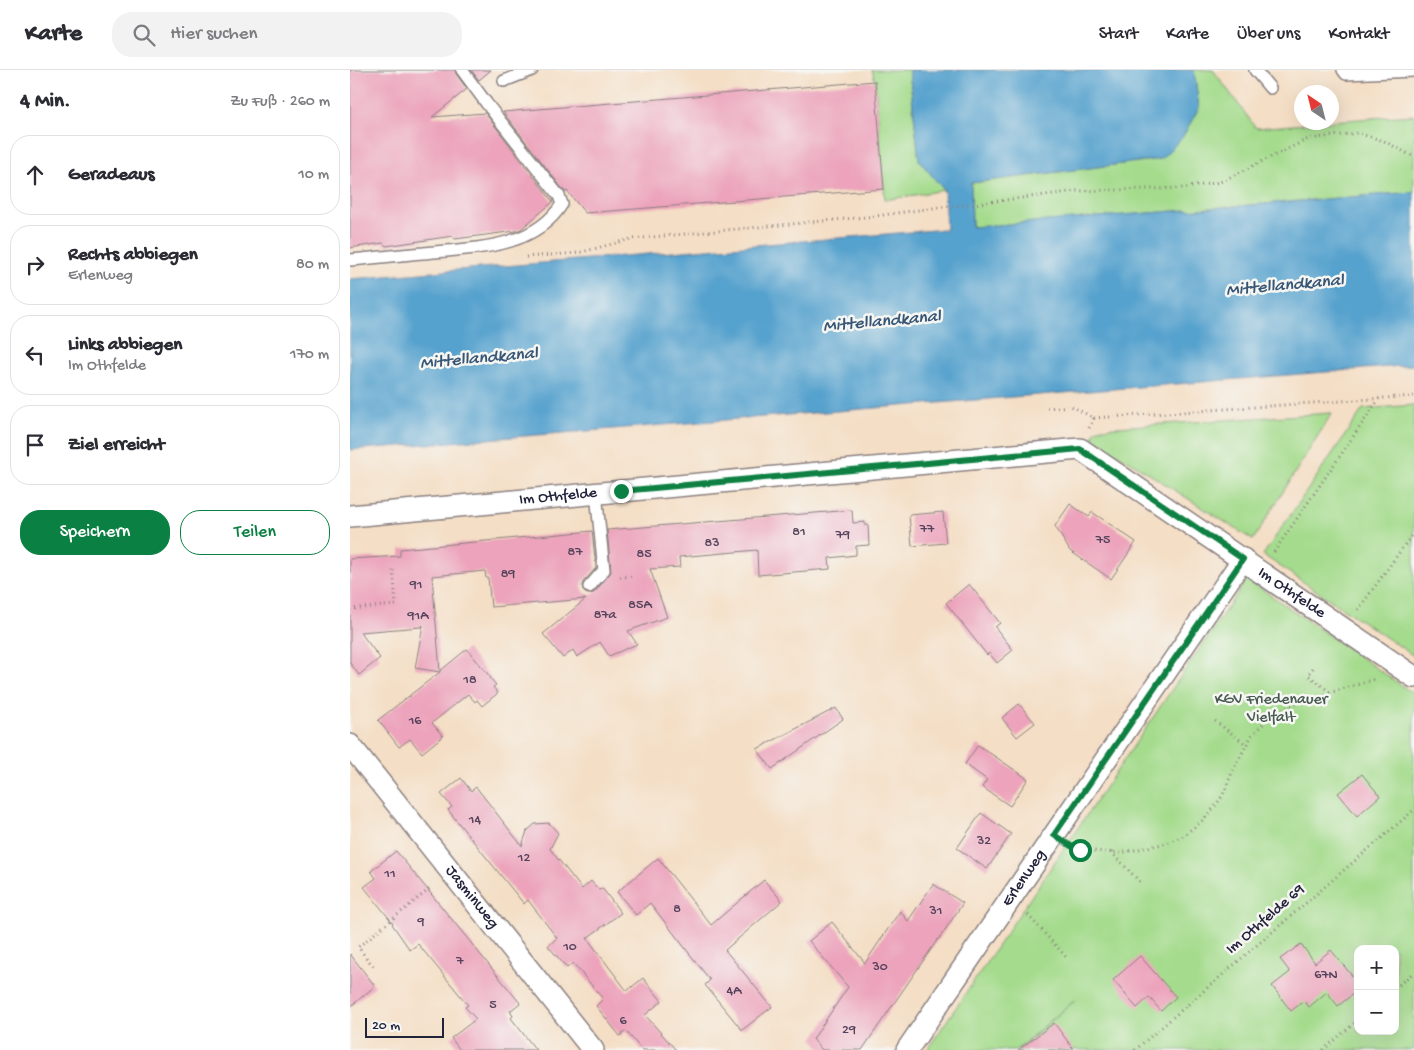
<!DOCTYPE html>
<html lang="de">
<head>
<meta charset="utf-8">
<style>
	body { margin:0; font-family:"Gochi Hand",sans-serif; background:#f2f2f3; color:#2b2b33 }
	.controls { position:absolute; right:15px; bottom:15px; display:grid; overflow:hidden; border-radius:10px; box-shadow:0 5px 20px #0002 }
	.controls button { width:45px; height:45px; display:grid; place-items:center; padding:0; border:0; border-bottom:1px solid #e1e1e2; background:#fff; color:#2b2b33; font:25px sans-serif }
	.compass { position:absolute; left:944px; top:15px; width:45px; height:45px; border-radius:50%; background:#fff; box-shadow:0 5px 20px #0002; rotate:325deg }
	.scale { position:absolute; left:15px; bottom:12px; width:79px; box-sizing:border-box; padding-left:5px; border:2px solid #22223b; border-top:0; font-size:14px; line-height:18px; white-space:nowrap; color:#22223b; -webkit-text-stroke:4px #f6f6f2; paint-order:stroke }
	.stop { position:absolute; width:15px; height:15px; margin:-11px; border:4px solid #0b8043; border-radius:50%; background:#fff }
	.stop.end { background:#0b8043; border-color:#fff; box-shadow:0 1px 5px #0008 }
	.list { margin:0; padding:0; list-style:none }
	h2 { display:flex; justify-content:space-between; align-items:center; height:65px; margin:0; padding:0 20px; font-size:21px }
	h2 small { font-size:16px; font-weight:400; color:#7c7c81 }
	.list li { display:grid; grid-template-columns:32px 1fr auto; gap:15px; align-items:center; box-sizing:border-box; height:80px; margin:0 10px 10px; padding:0 10px; border:1px solid #e1e1e2; border-radius:20px }
	.list b { display:block; font-size:19px; white-space:nowrap }
	.list p { margin:0; font-size:16px; white-space:nowrap; color:#7c7c81 }
	.list em { font-size:16px; font-style:normal; color:#7c7c81 }
	.actions { display:flex; gap:10px; padding:15px 20px }
	.actions a { flex:1; padding:11px 0; border:1px solid #0b8043; border-radius:20px; text-align:center; font-size:18px; color:#0b8043 }
	.actions .main { background:#0b8043; color:#fff }
	.icon { flex:none; width:28px; height:28px; fill:none; stroke:currentColor; stroke-width:2; stroke-linecap:round; stroke-linejoin:round }
	.map { position:relative; flex:none; width:1064px; height:980px; overflow:hidden }
	header { display:flex; align-items:center; gap:30px; box-sizing:border-box; height:70px; padding:0 25px; background:#fff; border-bottom:1px solid #e1e1e2 }
	header strong { font-size:24px }
	nav { display:flex; gap:28px; margin-inline-start:auto; font-size:18px }
	.search { width:350px; height:45px; background:#f2f2f3; display:flex; align-items:center; gap:12px; box-sizing:border-box; padding:0 18px; border-radius:20px; color:#7c7c81; font-size:19px }
	main { display:flex }
	aside { flex:1; background:#fff }
	.map>svg:first-child { display:block }
	.green { fill:#a4db8c; stroke:#637e64; fill-rule:evenodd }
	.water { fill:#56a2ce; stroke:#3c6284 }
	.building { fill:#eca3bb }
	.lines { fill:none; stroke-linecap:round; stroke-linejoin:round }
	.lane-casing { stroke:#8b8080; stroke-width:14 }
	.street-casing { stroke:#8b8080; stroke-width:24 }
	.path { stroke:#8b8080; stroke-width:3; stroke-dasharray:1 4; stroke-linecap:butt }
	.lane { stroke:#fff; stroke-width:11 }
	.street { stroke:#fff; stroke-width:21 }
	.route { stroke:#0b8043; stroke-width:6 }
	.labels { text-anchor:middle; dominant-baseline:central; stroke-width:5; stroke-linejoin:round; paint-order:stroke }
	.number-label { font-size:14px; fill:#54425b }
	.street-label { font-size:16px; fill:#22223b; stroke:#f6f6f2 }
	.park-label { font-size:16px; fill:#495a53; stroke:#f6f6f2 }
	.water-label { font-size:18px; font-style:italic; fill:#375576; stroke:#f6f6f2 }
</style>
</head>
<body>
<header>
<strong>Karte</strong>
<div class="search"><svg class="icon" aria-label="search" viewBox="0 0 24 24"><circle cx="10" cy="10" r="6"/><path d="M15 15l6 6"/></svg>Hier suchen</div>
<nav><a>Start</a><a>Karte</a><a>Über uns</a><a>Kontakt</a></nav>
</header>
<main>
<aside>
<h2>4 Min.<small>Zu Fuß · 260 m</small></h2>
<ul class="list">
<li><svg class="icon" aria-label="ahead" viewBox="0 0 24 24"><path d="M12 20V5M6 11l6-6 6 6"/></svg><div><b>Geradeaus</b></div><em>10 m</em></li>
<li><svg class="icon" aria-label="right" viewBox="0 0 24 24"><path d="M7 20v-9h11M14 6l5 5-5 5"/></svg><div><b>Rechts abbiegen</b><p>Erlenweg</p></div><em>80 m</em></li>
<li><svg class="icon" aria-label="left" viewBox="0 0 24 24"><path d="M17 20v-9H6M10 6l-5 5 5 5"/></svg><div><b>Links abbiegen</b><p>Im Othfelde</p></div><em>170 m</em></li>
<li><svg class="icon" aria-label="arrive" viewBox="0 0 24 24"><path d="M6 21V4h12l-3 4 3 4H6"/></svg><div><b>Ziel erreicht</b></div></li>
</ul>
<div class="actions"><a class="main">Speichern</a><a>Teilen</a></div>
</aside>
<div class="map">
<svg width="1064" height="980" viewBox="0 0 1064 980">
	<rect width="100%" height="100%" fill="#f6f6f2"/>
	<filter id="ink" filterUnits="userSpaceOnUse"><feTurbulence type="fractalNoise" baseFrequency=".02" numOctaves="2"/><feDisplacementMap in="SourceGraphic" scale="10" xChannelSelector="R" yChannelSelector="G"/><feConvolveMatrix kernelMatrix="1 2 1 2 8 2 1 2 1" color-interpolation-filters="sRGB"/></filter>
	<filter id="wash" filterUnits="userSpaceOnUse"><feTurbulence type="fractalNoise" baseFrequency=".0096" numOctaves="4" result="noise"/><feDisplacementMap in="SourceGraphic" scale="20" xChannelSelector="R" yChannelSelector="G"/><feGaussianBlur stdDeviation="1.12" result="paint"/><feColorMatrix in="noise" values="0 0 0 0 0 0 0 0 0 0 0 0 0 0 0 0 0 1.4 0 .05"/><feComposite in="paint" operator="in"/></filter>
	<g filter="url(#wash)">
		<rect width="100%" height="100%" fill="#f4dec5"/>
		<g class="green">
			<path d="M 522,0 L 559,0 L 569,90 L 594,120 L 535,130 L 525,11 Z"/>
			<path d="M 844,0 L 863,0 L 906,58 L 982,52 L 982,51 L 1064,45 L 1064,122 L 622,157 L 621,113 L 811,89 L 849,38 Z"/>
			<path d="M 1064,335 L 1064,586 L 913,485 L 1013,339 Z"/>
			<path d="M 982,343 L 903,470 L 743,368 L 744,364 L 746,360 L 751,358 Z"/>
			<path d="M 897,509 L 1064,624 L 1064,980 L 668,980 L 725,930 L 666,980 L 577,980 ZM 1008,879 L 1045,879 L 1045,961 L 1008,961 Z"/>
		</g>
		<path class="water" d="M 559,0 L 844,0 L 849,38 L 832,68 L 811,89 L 621,113 L 622,157 L 1064,122 L 1064,295 L 0,380 L 0,209 L 596,159 L 594,120 L 569,90 Z"/>
		<g id="blocks">
			<g class="building">
				<path d="M 0,0 L 105,0 L 106,4 L 117,19 L 82,47 L 135,43 L 203,132 L 171,159 L 166,161 L 105,169 L 103,166 L 36,176 L 33,173 L 0,178 Z"/>
				<path d="M 121,0 L 141,0 L 129,10 Z"/>
				<path d="M 525,11 L 534,119 L 235,143 L 217,121 L 215,122 L 153,42 Z"/>
				<path d="M 720,434 L 739,447 L 742,442 L 786,472 L 761,509 L 720,481 L 705,456 Z"/>
				<path d="M 502,440 L 503,453 L 515,452 L 515,455 L 518,455 L 519,475 L 506,476 L 506,485 L 479,488 L 480,499 L 408,505 L 407,480 L 329,487 L 330,497 L 300,499 L 317,547 L 278,561 L 287,574 L 259,586 L 250,572 L 227,587 L 223,580 L 213,588 L 193,564 L 236,529 L 141,537 L 138,508 L 136,508 L 135,501 L 82,506 L 90,601 L 117,579 L 141,608 L 140,608 L 146,615 L 143,617 L 148,623 L 132,636 L 127,630 L 125,632 L 118,624 L 82,653 L 93,666 L 72,683 L 60,669 L 49,677 L 28,650 L 59,626 L 60,627 L 60,625 L 90,602 L 65,598 L 73,555 L 71,557 L 10,562 L 30,588 L 9,605 L 0,593 L 0,489 L 50,486 L 50,479 L 242,461 L 246,498 L 233,512 L 232,516 L 234,522 L 237,524 L 241,524 L 245,522 L 261,502 L 257,460 Z"/>
				<path d="M 593,442 L 596,473 L 562,476 L 559,445 Z"/>
				<path d="M 619,514 L 650,553 L 645,557 L 663,580 L 647,593 L 639,583 L 637,585 L 596,533 Z"/>
				<path d="M 669,634 L 685,653 L 667,667 L 652,648 Z"/>
				<path d="M 486,638 L 493,649 L 422,699 L 407,679 Z"/>
				<path d="M 628,675 L 678,709 L 660,736 L 632,717 L 637,710 L 615,694 Z"/>
				<path d="M 1012,704 L 1030,726 L 1007,746 L 988,723 Z"/>
				<path d="M 111,708 L 121,721 L 126,717 L 172,776 L 177,761 L 185,754 L 199,753 L 208,763 L 200,779 L 232,819 L 241,811 L 249,820 L 252,818 L 271,843 L 237,868 L 277,921 L 293,908 L 312,931 L 295,945 L 326,980 L 292,980 L 276,961 L 270,966 L 246,936 L 253,929 L 223,893 L 217,898 L 198,876 L 207,868 L 178,830 L 174,834 L 98,740 L 102,737 L 91,724 Z"/>
				<path d="M 631,743 L 661,764 L 637,799 L 607,778 Z"/>
				<path d="M 46,781 L 170,933 L 160,941 L 163,946 L 161,948 L 186,980 L 110,980 L 101,968 L 126,949 L 115,937 L 118,935 L 68,874 L 60,880 L 42,854 L 43,853 L 14,817 L 26,808 L 21,801 Z"/>
				<path d="M 308,788 L 361,855 L 414,810 L 432,831 L 375,880 L 422,937 L 392,960 L 355,915 L 360,910 L 300,833 L 286,845 L 267,822 Z"/>
				<path d="M 583,814 L 613,833 L 589,869 L 588,869 L 512,980 L 472,980 L 463,969 L 498,917 L 459,871 L 482,852 L 515,893 L 550,841 L 558,851 Z"/>
				<path d="M 951,874 L 965,893 L 981,880 L 1008,913 L 1008,920 L 988,936 L 977,922 L 959,937 L 954,931 L 941,941 L 922,916 L 940,902 L 930,889 Z"/>
				<path d="M 0,884 L 25,916 L 0,937 Z"/>
				<path d="M 790,886 L 826,927 L 811,941 L 799,927 L 787,938 L 763,910 Z"/>
				<path d="M 704,953 L 724,980 L 668,980 Z"/>
			</g>
		</g>
	</g>
	<g filter="url(#ink)">
		<use href="#blocks" fill-opacity="0" stroke="#8b8080" stroke-width="1"/>
		<g class="lines">
			<defs>
				<g id="lane">
					<path d="M 905,0 L 920,18"/>
					<path d="M 993,0 L 996,4 L 1064,1"/>
					<path d="M 154,11 L 182,0"/>
					<path d="M 0,190 C 24,188 48,185 73,183 C 121,178 183,180 212,134 L 209,126 L 137,34 L 112,0"/>
					<path d="M 239,517 L 254,500 L 246,423"/>
				</g>
				<g id="street">
					<path id="s1" d="M 0,446 L 730,379 L 1064,607"/>
					<path id="s2" d="M 0,675 L 243,980"/>
					<path id="s3" d="M 557,980 L 893,489"/>
				</g>
			</defs>
			<use href="#lane" class="lane-casing"/>
			<use href="#street" class="street-casing"/>
			<g class="path">
				<path d="M 176,187 L 228,183 L 281,169 L 526,146 L 590,137 L 624,134 L 727,121 L 835,118 L 870,112 L 958,69 L 1007,63 L 1034,71 L 1064,87"/>
				<path d="M 697,338 L 721,336 L 744,348 L 1064,326"/>
				<path d="M 739,358 L 744,348"/>
				<path d="M 924,482 L 1029,329"/>
				<path d="M 270,507 L 285,506"/>
				<path d="M 0,539 L 46,535 L 43,498"/>
				<path d="M 1008,540 L 1064,462"/>
				<path d="M 963,598 L 958,605 L 980,622"/>
				<path d="M 865,651 L 897,675"/>
				<path d="M 725,778 L 730,780 L 770,783 L 817,773 L 833,766 L 853,750 L 866,735 L 873,725 L 883,700 L 902,665 L 922,645 L 938,637 L 969,626 L 1025,609"/>
				<path d="M 761,782 L 790,812"/>
				<path d="M 678,845 L 716,887"/>
				<path d="M 23,896 L 8,877 L 82,817"/>
				<path d="M 1045,918 L 1064,902"/>
				<path d="M 785,980 L 1064,740"/>
				<path d="M 973,980 L 1008,950"/>
			</g>
			<use href="#lane" class="lane"/>
			<use href="#street" class="street"/>
		</g>
	</g>
	<g class="lines" filter="url(#ink)">
		<path class="route" d="M 271,421 L 730,379 L 893,489 L 704,765 L 721,776 L 730,780"/>
	</g>
	<g class="labels">
		<g class="number-label">
			<text x="577" y="459">77</text>
			<text x="449" y="462">81</text>
			<text x="493" y="465">79</text>
			<text x="753" y="470">75</text>
			<text x="362" y="473">83</text>
			<text x="225" y="482">87</text>
			<text x="294" y="484">85</text>
			<text x="158" y="504">89</text>
			<text x="66" y="515">91</text>
			<text x="290" y="535">85A</text>
			<text x="255" y="545">87a</text>
			<text x="68" y="546">91A</text>
			<text x="120" y="610">18</text>
			<text x="65" y="651">16</text>
			<text x="125" y="750">14</text>
			<text x="634" y="771">32</text>
			<text x="174" y="788">12</text>
			<text x="40" y="804">11</text>
			<text x="327" y="839">8</text>
			<text x="586" y="841">31</text>
			<text x="71" y="852">9</text>
			<text x="220" y="877">10</text>
			<text x="110" y="891">7</text>
			<text x="530" y="897">30</text>
			<text x="976" y="905">67N</text>
			<text x="384" y="921">4A</text>
			<text x="143" y="935">5</text>
			<text x="273" y="951">6</text>
			<text x="499" y="960">29</text>
		</g>
		<g class="street-label">
			<text stroke="none"><textPath href="#s1" startOffset="209">Im Othfelde</textPath></text>
			<text stroke="none"><textPath href="#s1" startOffset="989">Im Othfelde</textPath></text>
			<text stroke="none"><textPath href="#s3" startOffset="208">Erlenweg</textPath></text>
			<text stroke="none"><textPath href="#s2" startOffset="195">Jasminweg</textPath></text>
			<text transform="translate(916 850) rotate(-41)">Im Othfelde 69</text>
		</g>
		<g class="park-label">
			<text x="921" y="630">KGV Friedenauer<tspan x="921" dy="18">Vielfalt</tspan></text>
		</g>
		<g class="water-label">
			<text transform="translate(935 216) rotate(-5)">Mittellandkanal</text>
			<text transform="translate(532 252) rotate(-5)">Mittellandkanal</text>
			<text transform="translate(129 289) rotate(-5)">Mittellandkanal</text>
		</g>
	</g>
</svg>
<div class="controls">
<button>+</button>
<button>−</button>
</div>
<svg class="compass" viewBox="-18 -18 36 36"><path d="M0-13l5 13h-10z" fill="#e53935"/><path d="M0 13l5-13h-10z" fill="#7c7c81"/></svg>
<div class="scale">20 m</div>
<div class="stop" style="left:730px;top:780px"></div>
<div class="stop end" style="left:271px;top:421px"></div>
</div>
</main>
</body>
</html>
